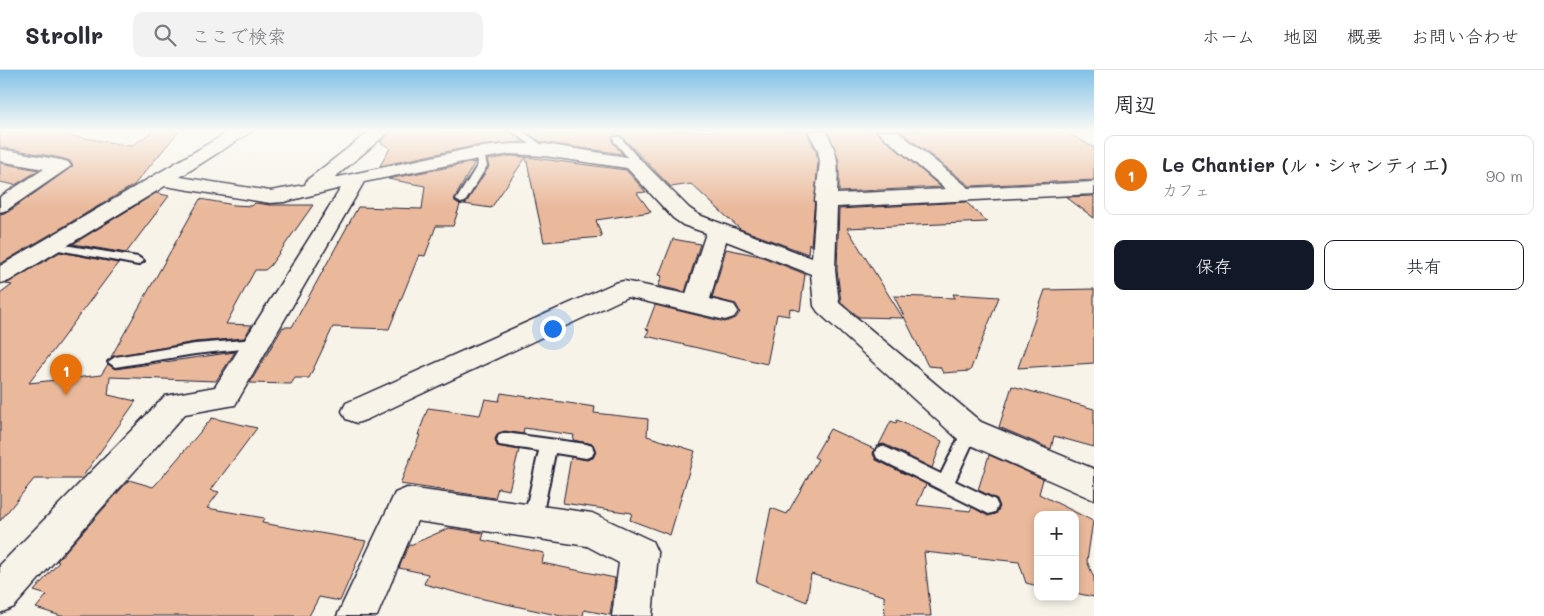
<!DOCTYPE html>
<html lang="ja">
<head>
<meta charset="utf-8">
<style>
	body { margin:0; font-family:Mali,"Klee One",sans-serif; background:#f2f2f3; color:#2b2b33 }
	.controls { position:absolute; right:15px; bottom:15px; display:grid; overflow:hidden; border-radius:10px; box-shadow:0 2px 8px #0003 }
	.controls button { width:45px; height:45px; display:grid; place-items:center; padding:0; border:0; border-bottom:1px solid #e1e1e2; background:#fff; color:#2b2b33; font:25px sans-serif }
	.you { position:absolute; left:552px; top:258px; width:18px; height:18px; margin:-12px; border:4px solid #fff; border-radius:50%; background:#1a73e8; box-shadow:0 0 0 8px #1a73e833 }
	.badge { display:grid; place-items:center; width:32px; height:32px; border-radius:50%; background:#111827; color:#fff; font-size:16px; font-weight:700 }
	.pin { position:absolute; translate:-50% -41px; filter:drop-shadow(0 1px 2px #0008) }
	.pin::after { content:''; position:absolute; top:26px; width:18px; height:15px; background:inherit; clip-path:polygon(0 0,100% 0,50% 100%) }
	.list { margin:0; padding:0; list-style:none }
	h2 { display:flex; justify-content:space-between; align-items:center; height:65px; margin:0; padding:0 20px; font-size:21px }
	h2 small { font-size:16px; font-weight:400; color:#7c7c81 }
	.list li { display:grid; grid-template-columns:32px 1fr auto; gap:15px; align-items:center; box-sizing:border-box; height:80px; margin:0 10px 10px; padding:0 10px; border:1px solid #e1e1e2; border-radius:10px }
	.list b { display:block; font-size:19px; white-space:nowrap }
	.list p { margin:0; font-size:16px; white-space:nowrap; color:#7c7c81 }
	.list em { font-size:16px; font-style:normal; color:#7c7c81 }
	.actions { display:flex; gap:10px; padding:15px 20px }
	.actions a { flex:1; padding:11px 0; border:1px solid #111827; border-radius:10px; text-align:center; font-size:18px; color:#111827 }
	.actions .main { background:#111827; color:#fff }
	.icon { flex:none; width:28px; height:28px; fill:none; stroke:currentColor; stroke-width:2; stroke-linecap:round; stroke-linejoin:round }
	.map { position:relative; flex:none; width:1094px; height:546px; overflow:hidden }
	header { display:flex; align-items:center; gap:30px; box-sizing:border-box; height:70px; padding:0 25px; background:#fff; border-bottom:1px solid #e1e1e2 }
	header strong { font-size:24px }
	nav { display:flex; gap:28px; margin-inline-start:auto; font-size:18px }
	.search { width:350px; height:45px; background:#f2f2f3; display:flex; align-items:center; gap:12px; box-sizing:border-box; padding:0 18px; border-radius:10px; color:#7c7c81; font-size:19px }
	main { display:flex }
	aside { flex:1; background:#fff }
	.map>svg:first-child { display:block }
	.building { fill:#eab99b; stroke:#22223b }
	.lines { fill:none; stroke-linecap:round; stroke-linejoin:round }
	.lane-casing { stroke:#22223b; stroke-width:4 }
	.street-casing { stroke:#22223b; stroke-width:3 }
	.lane { fill:#f7f3e8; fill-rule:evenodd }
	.street { fill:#f7f3e8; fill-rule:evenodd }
</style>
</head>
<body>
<header>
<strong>Strollr</strong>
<div class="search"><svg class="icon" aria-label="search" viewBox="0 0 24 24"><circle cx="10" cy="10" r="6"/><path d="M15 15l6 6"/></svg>ここで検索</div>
<nav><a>ホーム</a><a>地図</a><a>概要</a><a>お問い合わせ</a></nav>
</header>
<main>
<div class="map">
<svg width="1094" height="546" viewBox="0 0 1094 546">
	<rect width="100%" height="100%" fill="#f7f3e8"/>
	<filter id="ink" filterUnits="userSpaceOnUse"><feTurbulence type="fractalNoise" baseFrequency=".02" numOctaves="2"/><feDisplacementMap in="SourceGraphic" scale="10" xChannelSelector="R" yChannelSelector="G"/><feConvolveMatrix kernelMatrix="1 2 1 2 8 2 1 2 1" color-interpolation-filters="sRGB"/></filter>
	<g filter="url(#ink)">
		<g class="building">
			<path d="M 0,61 L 43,61 L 132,76 L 153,61 L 179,61 L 134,115 L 0,194 L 0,144 L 8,142 L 73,96 L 70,91 L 61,88 L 0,77 Z"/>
			<path d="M 392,61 L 510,61 L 524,72 L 473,76 L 380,96 L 390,78 L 380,72 Z"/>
			<path d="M 525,61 L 806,61 L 816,81 L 818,92 L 811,176 L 809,173 L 808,184 L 740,159 L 691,114 L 671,117 L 620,65 L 613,66 L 612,71 L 623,84 L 541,72 Z"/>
			<path d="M 828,61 L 875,61 L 941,117 L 839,122 L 839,91 Z"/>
			<path d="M 900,61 L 1065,61 L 1094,78 L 1094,110 L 970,116 Z"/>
			<path d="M 511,86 L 526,87 L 491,138 L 464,134 L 489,97 L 487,90 Z"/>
			<path d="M 526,87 L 626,100 L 646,122 L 637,123 L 651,142 L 596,150 L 602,167 L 544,172 Z"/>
			<path d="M 475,92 L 454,129 L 460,135 L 453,156 L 436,156 L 425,186 L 419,185 L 389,259 L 333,257 L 309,308 L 295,308 L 291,314 L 250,313 L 283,257 L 292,257 L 358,137 L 422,139 L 425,116 L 388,109 Z"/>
			<path d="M 0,93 L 39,100 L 15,115 L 0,112 Z"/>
			<path d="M 156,123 L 169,126 L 126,183 L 73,174 Z"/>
			<path d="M 1094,126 L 1094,148 L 1066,127 Z"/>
			<path d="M 200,129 L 234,135 L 252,136 L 255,133 L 270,135 L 313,135 L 270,196 L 265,200 L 255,200 L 226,254 L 252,255 L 244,268 L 195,272 L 111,287 Z"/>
			<path d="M 966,132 L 987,152 L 847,158 L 903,248 L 859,247 L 841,232 L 837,200 L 839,139 Z"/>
			<path d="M 673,169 L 700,174 L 685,222 L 658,216 L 662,206 L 659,205 Z"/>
			<path d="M 726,179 L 760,186 L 805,204 L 800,241 L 790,238 L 789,246 L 777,244 L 767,294 L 646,266 L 649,260 L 646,259 L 655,235 L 725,252 L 736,248 L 740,242 L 736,234 L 712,228 Z"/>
			<path d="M 60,182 L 118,193 L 29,313 L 101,305 L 108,294 L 115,299 L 235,282 L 216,311 L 110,307 L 108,325 L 136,331 L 81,409 L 34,409 L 0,451 L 0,224 L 12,215 L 6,214 Z"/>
			<path d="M 1094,219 L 1094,293 L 1018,298 L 1045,220 Z"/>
			<path d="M 953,224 L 999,227 L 970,301 L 943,303 L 940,297 L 928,296 L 894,226 L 955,228 Z"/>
			<path d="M 1012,316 L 1094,339 L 1094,377 L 1054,366 L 1051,379 L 999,357 Z"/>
			<path d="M 501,323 L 595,337 L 594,343 L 648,349 L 647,366 L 695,381 L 670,465 L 630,450 L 632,443 L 563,433 L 571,387 L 587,390 L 593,388 L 596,382 L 593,374 L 573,370 L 574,365 L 524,358 L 523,364 L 505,361 L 498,363 L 495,369 L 497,376 L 519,380 L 509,420 L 498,418 L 495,428 L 400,414 L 420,365 L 418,365 L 428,338 L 480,345 L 485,329 L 499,331 Z"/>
			<path d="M 212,348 L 257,358 L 211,420 L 219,422 L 207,438 L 264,448 L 262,453 L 366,471 L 340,531 L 319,527 L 309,546 L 61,546 L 36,538 L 47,525 L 34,521 L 59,492 L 57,491 L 129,410 L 153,417 L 157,413 Z"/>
			<path d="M 897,350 L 942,371 L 932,398 L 884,374 L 879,375 L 891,351 L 896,353 Z"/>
			<path d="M 830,359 L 874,379 L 873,384 L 876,390 L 926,414 L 917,435 L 970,441 L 972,437 L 988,446 L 996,444 L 1000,437 L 997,429 L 978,420 L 989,385 L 1043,409 L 1039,424 L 1093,451 L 1087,491 L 1094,508 L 1094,527 L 1075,523 L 1075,445 L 1038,445 L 1038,516 L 1026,513 L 1019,492 L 924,482 L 931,546 L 885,546 L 884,526 L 811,504 L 807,532 L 756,512 L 771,438 L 787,444 L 818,389 L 814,387 Z"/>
			<path d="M 449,458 L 484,463 L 482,470 L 544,483 L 542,493 L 615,508 L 610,545 L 584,540 L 583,546 L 561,546 L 470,526 L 424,514 L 428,504 L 399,498 L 408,476 Z"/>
		</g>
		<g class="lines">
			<defs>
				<g id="lane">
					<path d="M 512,61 L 522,61 L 549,80 L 541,82 Z"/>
					<path d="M 614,67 L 620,67 L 639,89 L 639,93 L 630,95 L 628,93 L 630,90 L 614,71 Z"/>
					<path d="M 470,82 L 476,82 L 485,88 L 487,96 L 465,132 L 461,133 L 456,130 L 477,96 L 477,91 L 470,86 Z"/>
					<path d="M 52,173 L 138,187 L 144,191 L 138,195 L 48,178 L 46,176 Z"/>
					<path d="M 256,269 L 263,274 L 261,277 L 195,284 L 115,297 L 108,292 L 115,287 L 195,274 Z"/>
					<path d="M 970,355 L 976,357 L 978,361 L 955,411 L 995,430 L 998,436 L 995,442 L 989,444 L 877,388 L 875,383 L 877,378 L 883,376 L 941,404 L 964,357 Z"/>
					<path d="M 505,363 L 586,374 L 592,376 L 594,381 L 592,386 L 586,388 L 555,383 L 541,452 L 538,458 L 532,460 L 526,458 L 523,452 L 539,381 L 499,375 L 497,370 L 499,365 Z"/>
				</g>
				<g id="street">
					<path d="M 230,61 L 252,61 L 180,107 L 270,121 L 305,115 L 307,110 L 370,61 L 390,61 L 334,108 L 473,78 L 511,74 L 544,74 L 640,89 L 689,138 L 699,145 L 812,188 L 816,133 L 815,131 L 820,92 L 818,80 L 808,61 L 826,61 C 840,87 838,96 837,124 L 946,119 L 877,61 L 897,61 L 969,118 L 1094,112 L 1094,124 L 837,137 L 835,200 L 839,233 L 981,352 L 1094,399 L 1094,430 L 959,370 L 818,242 L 814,236 L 811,204 L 726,171 L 710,229 L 734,235 L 738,241 L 734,247 L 725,250 L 627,227 L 368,349 L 357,353 L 346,349 L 342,341 L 346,333 L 615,213 L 624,211 L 686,224 L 706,163 L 683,155 L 673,148 L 627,98 L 544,86 L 511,84 L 473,90 L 364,112 L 235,335 L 185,344 L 14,537 L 0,543 L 0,495 L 165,326 L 215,317 L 341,118 L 284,132 L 270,133 L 165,116 L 9,211 L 0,213 L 0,196 Z"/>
					<path d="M 0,79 L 61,90 L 68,92 L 71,96 L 7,140 L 0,142 L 0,127 L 44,99 L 0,91 Z"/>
					<path d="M 407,418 L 592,443 L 652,471 L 658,484 L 652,546 L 612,546 L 619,493 L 587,476 L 417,451 L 377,546 L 337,546 L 395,423 Z"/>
				</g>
			</defs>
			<use href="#lane" class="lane-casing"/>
			<use href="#street" class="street-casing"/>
			<use href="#lane" class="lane"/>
			<use href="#street" class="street"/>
		</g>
	</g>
	<linearGradient id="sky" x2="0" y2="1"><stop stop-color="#81c1e8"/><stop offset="0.44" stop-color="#fbfaf5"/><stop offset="1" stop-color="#fbfaf5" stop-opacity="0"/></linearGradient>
	<rect width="1094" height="138" fill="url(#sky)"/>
</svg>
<div class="controls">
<button>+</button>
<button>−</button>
</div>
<div class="you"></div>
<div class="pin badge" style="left:66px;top:325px;background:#e8710a">1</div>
</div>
<aside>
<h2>周辺<small></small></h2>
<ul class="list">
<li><span class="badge" style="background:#e8710a">1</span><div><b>Le Chantier (ル・シャンティエ)</b><p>カフェ</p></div><em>90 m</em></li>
</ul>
<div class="actions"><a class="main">保存</a><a>共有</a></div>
</aside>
</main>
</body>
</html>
